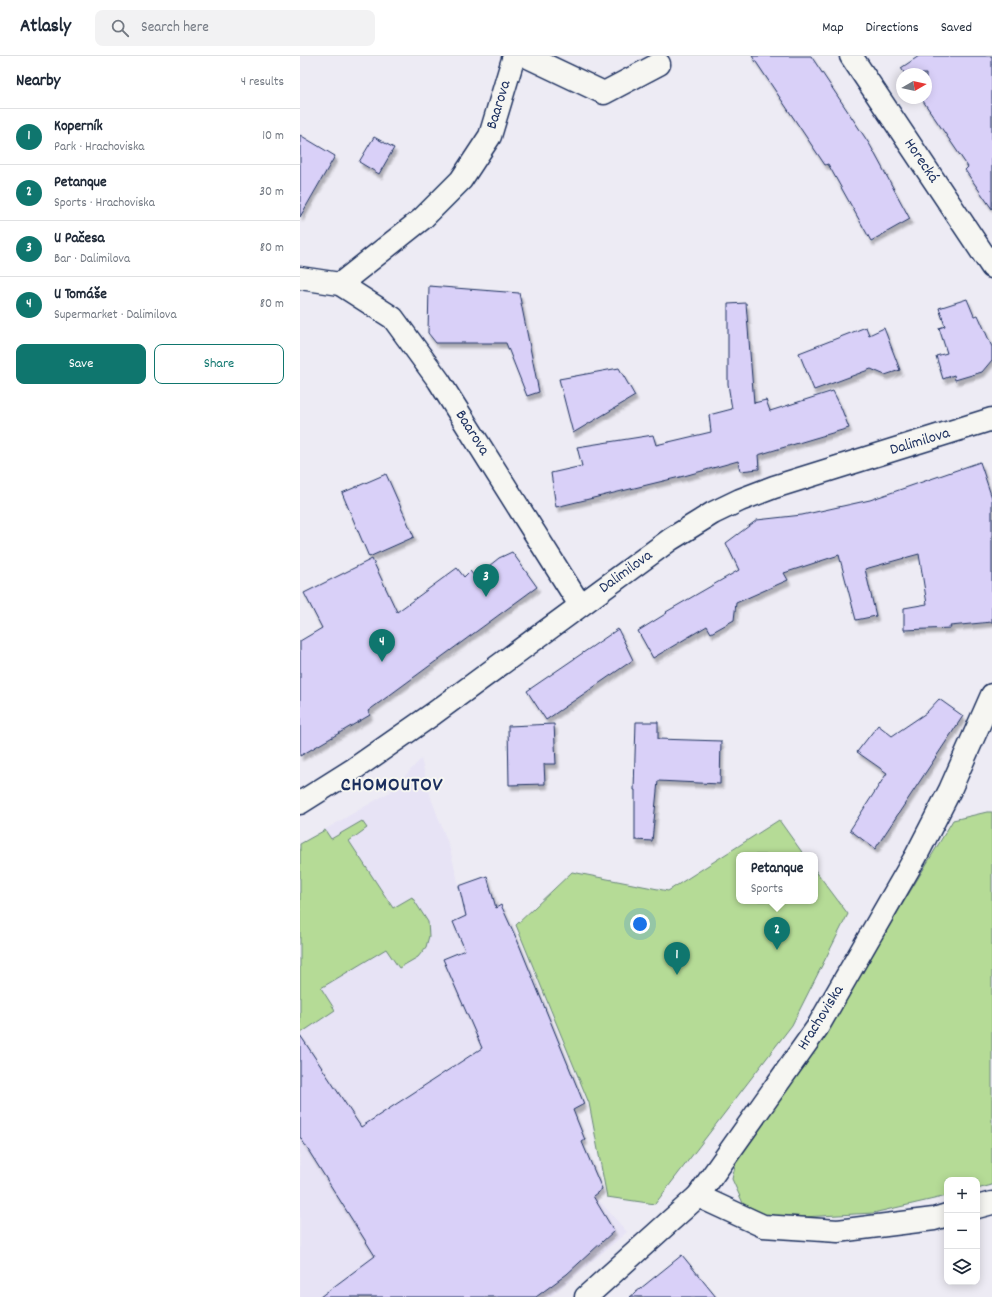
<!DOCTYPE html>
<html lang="en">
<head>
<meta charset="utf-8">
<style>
	body { margin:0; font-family:Dekko,sans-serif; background:#f2f2f3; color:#1f2937 }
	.controls { position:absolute; right:12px; bottom:12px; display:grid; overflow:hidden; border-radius:8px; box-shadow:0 2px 10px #0003 }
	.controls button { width:36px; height:36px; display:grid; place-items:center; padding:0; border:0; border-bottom:1px solid #e0e1e3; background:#fff; color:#1f2937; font:20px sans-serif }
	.compass { position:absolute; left:596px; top:12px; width:36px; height:36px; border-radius:50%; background:#fff; box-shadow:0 2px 10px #0003; rotate:81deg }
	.you { position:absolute; left:340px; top:868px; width:14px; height:14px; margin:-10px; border:3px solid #fff; border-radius:50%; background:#1a73e8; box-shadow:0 0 0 6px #1a73e833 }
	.badge { display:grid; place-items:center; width:26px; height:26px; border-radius:50%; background:#0f766e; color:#fff; font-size:13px; font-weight:700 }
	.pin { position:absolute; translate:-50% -33px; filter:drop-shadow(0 1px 2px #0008) }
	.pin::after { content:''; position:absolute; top:21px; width:14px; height:12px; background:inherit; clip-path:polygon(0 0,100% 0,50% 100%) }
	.popup { position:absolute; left:436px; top:796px; width:82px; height:52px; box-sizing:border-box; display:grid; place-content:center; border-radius:8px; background:#fff; filter:drop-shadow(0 1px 3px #0005); font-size:13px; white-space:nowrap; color:#747a83 }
	.popup b { font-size:15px; color:#1f2937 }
	.popup::after { content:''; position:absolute; left:50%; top:100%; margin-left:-8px; border:8px solid transparent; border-top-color:#fff }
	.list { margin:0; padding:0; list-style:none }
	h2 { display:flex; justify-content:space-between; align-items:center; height:52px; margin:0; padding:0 16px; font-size:17px }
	h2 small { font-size:13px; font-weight:400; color:#747a83 }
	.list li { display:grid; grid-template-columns:26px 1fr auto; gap:12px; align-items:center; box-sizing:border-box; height:56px; padding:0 16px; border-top:1px solid #e0e1e3 }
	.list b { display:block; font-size:15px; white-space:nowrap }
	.list p { margin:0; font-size:13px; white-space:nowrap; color:#747a83 }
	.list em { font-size:13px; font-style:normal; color:#747a83 }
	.actions { display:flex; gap:8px; padding:12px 16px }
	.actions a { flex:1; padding:9px 0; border:1px solid #0f766e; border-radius:8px; text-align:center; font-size:14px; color:#0f766e }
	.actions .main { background:#0f766e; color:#fff }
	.icon { flex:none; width:22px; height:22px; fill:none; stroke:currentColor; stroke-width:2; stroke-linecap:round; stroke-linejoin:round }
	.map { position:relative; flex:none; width:692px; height:1241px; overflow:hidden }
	header { display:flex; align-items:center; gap:24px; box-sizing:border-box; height:56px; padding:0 20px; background:#fff; border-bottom:1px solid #e0e1e3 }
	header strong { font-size:19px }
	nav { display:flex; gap:22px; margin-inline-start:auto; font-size:14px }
	.search { width:280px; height:36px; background:#f2f2f3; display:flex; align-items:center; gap:10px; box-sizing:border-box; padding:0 14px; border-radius:8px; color:#747a83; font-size:15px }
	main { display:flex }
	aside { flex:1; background:#fff }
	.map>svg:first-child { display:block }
	.built { fill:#e7e3f5 }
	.green { fill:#b5db96; stroke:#68857a }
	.building { fill:#d9d0f8; stroke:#1b2f5e; filter:url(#shadow) }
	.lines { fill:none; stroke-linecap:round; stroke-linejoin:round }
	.minor-casing { stroke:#1b2f5e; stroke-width:25 }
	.major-casing { stroke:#1b2f5e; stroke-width:25 }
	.minor { stroke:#f6f6f2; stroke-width:22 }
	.major { stroke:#f6f6f2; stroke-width:22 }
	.labels { text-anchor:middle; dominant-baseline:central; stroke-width:4; stroke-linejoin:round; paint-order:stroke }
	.street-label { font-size:16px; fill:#1b2f5e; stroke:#f6f6f2 }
	.district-label { font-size:20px; font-weight:bold; letter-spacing:1px; fill:#1b2f5e; stroke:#f6f6f2 }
</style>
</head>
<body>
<header>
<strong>Atlasly</strong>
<div class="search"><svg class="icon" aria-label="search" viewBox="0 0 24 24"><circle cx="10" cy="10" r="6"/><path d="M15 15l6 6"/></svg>Search here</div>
<nav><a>Map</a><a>Directions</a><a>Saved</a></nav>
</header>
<main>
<aside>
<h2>Nearby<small>4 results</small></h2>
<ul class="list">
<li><span class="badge">1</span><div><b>Koperník</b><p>Park · Hrachoviska</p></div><em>10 m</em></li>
<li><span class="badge">2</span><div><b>Petanque</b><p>Sports · Hrachoviska</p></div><em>30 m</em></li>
<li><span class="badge">3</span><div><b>U Pačesa</b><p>Bar · Dalimilova</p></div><em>80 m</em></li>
<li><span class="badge">4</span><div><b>U Tomáše</b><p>Supermarket · Dalimilova</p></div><em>80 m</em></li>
</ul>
<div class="actions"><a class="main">Save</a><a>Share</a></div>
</aside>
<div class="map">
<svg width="692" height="1241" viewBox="0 0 692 1241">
	<defs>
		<filter id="shadow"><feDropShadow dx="2.5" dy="4.5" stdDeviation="1" flood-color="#0004"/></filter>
	</defs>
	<rect width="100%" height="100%" fill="#edebf4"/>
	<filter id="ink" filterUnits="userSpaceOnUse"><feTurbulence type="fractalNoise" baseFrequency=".025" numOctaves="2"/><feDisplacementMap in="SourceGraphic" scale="8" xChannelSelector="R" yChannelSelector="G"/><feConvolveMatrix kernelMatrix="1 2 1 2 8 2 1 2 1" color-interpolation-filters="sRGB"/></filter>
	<g filter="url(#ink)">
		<path class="built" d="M 121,703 L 131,742 L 150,793 L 159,830 L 187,820 L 196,851 L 201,849 L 218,886 L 284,1048 L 273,1054 L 285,1084 L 282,1086 L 302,1133 L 296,1141 L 327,1176 L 250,1241 L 0,1241 L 0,788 L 90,736 Z"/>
		<g class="green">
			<path d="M 687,756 L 692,756 L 692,1129 L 677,1133 L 677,1124 L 647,1124 L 647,1140 L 573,1157 L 485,1162 L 447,1156 L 432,1123 L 438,1098 L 519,987 L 653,764 Z"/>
			<path d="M 479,764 L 504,799 L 439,799 L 439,845 L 515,845 L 515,814 L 548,858 L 492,969 L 355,1148 L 307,1141 L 289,1047 L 216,869 L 272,816 L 368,835 Z"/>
			<path d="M 62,765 L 67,772 L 49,785 L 93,852 L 112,841 L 128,866 L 129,880 L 126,891 L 118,901 L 99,912 L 86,893 L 21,932 L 35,954 L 1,977 L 0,975 L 0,788 L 25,774 L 31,783 Z"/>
		</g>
		<g class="building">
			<path d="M 452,0 L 511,0 L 570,89 L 610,163 L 571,185 L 528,108 L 525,109 Z"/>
			<path d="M 619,0 L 692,0 L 692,153 L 665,114 L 668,111 L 621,42 L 626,42 L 626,18 L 605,18 L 601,12 Z"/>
			<path d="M 0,79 L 35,100 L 0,161 Z"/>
			<path d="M 74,81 L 94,92 L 79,118 L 59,106 Z"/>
			<path d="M 129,230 L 219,237 L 239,336 L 227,340 L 206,287 L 136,287 L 128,277 Z"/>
			<path d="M 667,243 L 674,260 L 678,259 L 692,291 L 692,304 L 682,316 L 655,324 L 654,319 L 643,323 L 636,300 L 647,297 L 639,272 L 645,270 L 639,252 Z"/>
			<path d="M 446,247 L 454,347 L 466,344 L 470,355 L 533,335 L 540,349 L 549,372 L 458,399 L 459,413 L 440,415 L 438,405 L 384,420 L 256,451 L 251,417 L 282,410 L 277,391 L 353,379 L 356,389 L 411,376 L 409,359 L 432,353 L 428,328 L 428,248 Z"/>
			<path d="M 566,271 L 569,279 L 584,272 L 600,314 L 585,319 L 571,313 L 514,334 L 499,297 Z"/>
			<path d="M 319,312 L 335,340 L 273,377 L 259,323 Z"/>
			<path d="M 680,406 L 692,442 L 692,566 L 650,570 L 651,572 L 604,574 L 604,552 L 627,548 L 619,498 L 565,513 L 576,560 L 556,564 L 539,499 L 484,517 L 488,524 L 436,547 L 434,564 L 411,577 L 407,570 L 353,602 L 338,575 L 367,557 L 366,556 L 439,514 L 426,487 L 457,464 L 502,459 L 570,444 Z"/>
			<path d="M 86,418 L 114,481 L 69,501 L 42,437 Z"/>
			<path d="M 212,496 L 237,531 L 68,655 L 70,659 L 0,700 L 0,585 L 22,572 L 4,537 L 72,503 L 97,556 L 157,512 L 164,521 L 170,515 L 175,521 L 199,502 Z"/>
			<path d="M 318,573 L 333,604 L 246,664 L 227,635 Z"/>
			<path d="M 639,643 L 663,660 L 575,793 L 550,774 L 587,717 L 557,696 L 578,669 L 592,680 L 626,657 Z"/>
			<path d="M 336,666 L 358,666 L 358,683 L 421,685 L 420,728 L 358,725 L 352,785 L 335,784 L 335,734 L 334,734 Z"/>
			<path d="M 254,668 L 256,708 L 244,708 L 245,728 L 209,729 L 208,670 Z"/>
			<path d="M 187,820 L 196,852 L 201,849 L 218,886 L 284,1048 L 273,1054 L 285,1084 L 282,1086 L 302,1133 L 293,1140 L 314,1175 L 267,1218 L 236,1241 L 20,1241 L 75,1200 L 0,1081 L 0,979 L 61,1071 L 182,992 L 143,903 L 165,894 L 153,866 L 166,860 L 159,830 Z"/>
			<path d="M 382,1199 L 416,1241 L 330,1241 Z"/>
		</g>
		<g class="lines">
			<defs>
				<g id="minor">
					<path d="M 226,0 L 304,37 L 359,8"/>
					<path d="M 551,0 L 692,211"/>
					<path d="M 0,222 L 40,228 L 93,262 L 139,325 L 280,549"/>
					<path d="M 40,228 L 122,163 L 161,124 L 190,80 L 214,0"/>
					<path d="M 398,1140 L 463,1170 L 538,1175 L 634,1163 L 647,1159"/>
					<path d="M 677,1151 L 692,1147"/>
					<path d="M 286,1241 L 398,1140 L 517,972 L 616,800 L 650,734 L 692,639"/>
				</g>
				<path id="major" d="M 0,747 L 54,713 L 133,658 L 371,483 L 413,457 L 440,444 L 474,431 L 692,363"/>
			</defs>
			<use href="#minor" class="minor-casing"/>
			<use href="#major" class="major-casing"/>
			<use href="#minor" class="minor"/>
			<use href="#major" class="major"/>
		</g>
	</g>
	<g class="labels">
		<g class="street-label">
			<text transform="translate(199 49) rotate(-73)">Baarova</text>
			<text transform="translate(621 105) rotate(56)">Horecká</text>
			<text transform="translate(172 377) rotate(58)">Baarova</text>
			<text transform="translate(620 386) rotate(-17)">Dalimilova</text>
			<text transform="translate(326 516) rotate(-36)">Dalimilova</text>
			<text transform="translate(521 962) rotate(-58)">Hrachoviska</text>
		</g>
		<g class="district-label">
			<text x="92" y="730">CHOMOUTOV</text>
		</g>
	</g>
</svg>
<div class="controls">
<button>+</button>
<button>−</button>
<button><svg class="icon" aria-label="layers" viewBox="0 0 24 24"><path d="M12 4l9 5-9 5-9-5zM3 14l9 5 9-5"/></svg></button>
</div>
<svg class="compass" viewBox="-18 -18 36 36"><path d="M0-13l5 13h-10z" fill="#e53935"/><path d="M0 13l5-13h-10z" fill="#747a83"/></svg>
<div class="you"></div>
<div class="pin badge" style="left:377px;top:919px">1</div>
<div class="pin badge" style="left:477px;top:894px">2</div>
<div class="popup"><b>Petanque</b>Sports</div>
<div class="pin badge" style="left:186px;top:541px">3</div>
<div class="pin badge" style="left:82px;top:606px">4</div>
</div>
</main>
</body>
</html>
